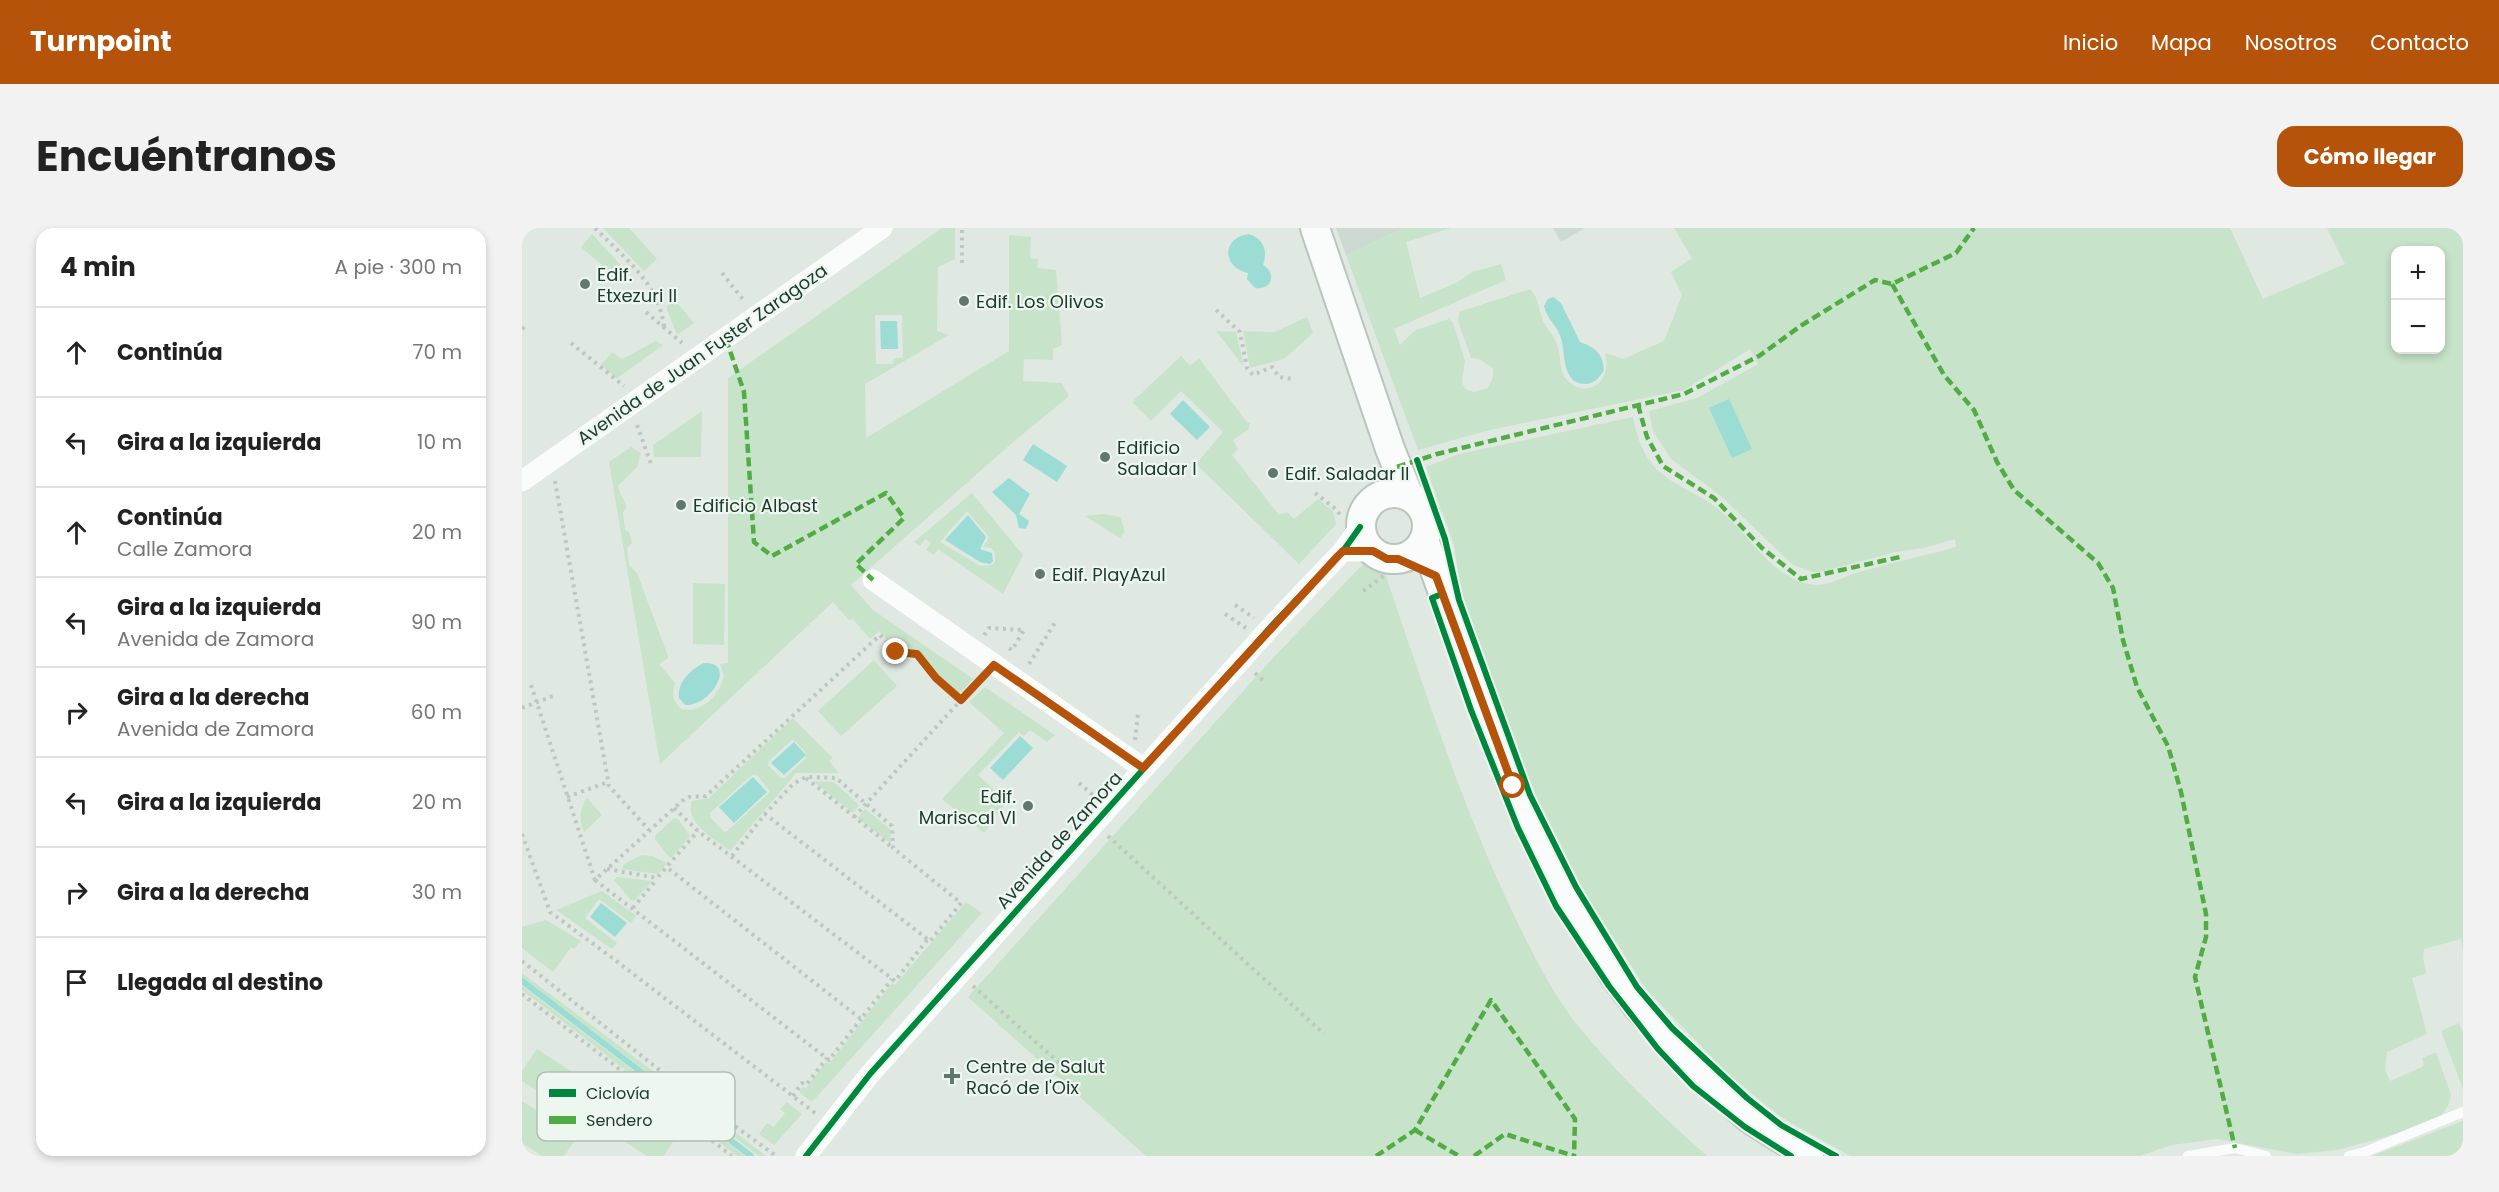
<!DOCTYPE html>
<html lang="es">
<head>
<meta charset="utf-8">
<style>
	body { margin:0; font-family:Poppins,sans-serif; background:#f2f2f2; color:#222 }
	.controls { position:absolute; right:18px; top:18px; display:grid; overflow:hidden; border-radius:12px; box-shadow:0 3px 9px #0003 }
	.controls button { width:54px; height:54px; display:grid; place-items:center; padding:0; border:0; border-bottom:2px solid #e0e0e0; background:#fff; color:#222; font:30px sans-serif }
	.stop { position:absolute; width:18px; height:18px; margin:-14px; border:4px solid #b45309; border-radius:50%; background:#fff }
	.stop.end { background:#b45309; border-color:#fff; box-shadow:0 2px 6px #0008 }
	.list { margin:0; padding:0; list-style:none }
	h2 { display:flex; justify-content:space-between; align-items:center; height:78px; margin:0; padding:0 24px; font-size:26px }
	h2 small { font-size:20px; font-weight:400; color:#767676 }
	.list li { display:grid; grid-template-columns:39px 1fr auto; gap:18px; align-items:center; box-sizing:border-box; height:90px; padding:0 24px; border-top:2px solid #e0e0e0 }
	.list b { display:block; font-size:22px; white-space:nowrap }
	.list p { margin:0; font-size:20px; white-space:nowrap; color:#767676 }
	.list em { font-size:20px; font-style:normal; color:#767676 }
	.icon { flex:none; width:33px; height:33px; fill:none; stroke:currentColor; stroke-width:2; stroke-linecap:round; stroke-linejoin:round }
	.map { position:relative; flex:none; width:1941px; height:928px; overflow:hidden; border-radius:18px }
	header { display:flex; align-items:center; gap:36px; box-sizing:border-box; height:84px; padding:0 30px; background:#b45309; color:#fff }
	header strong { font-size:28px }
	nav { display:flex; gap:33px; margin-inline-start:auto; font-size:21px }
	.intro { display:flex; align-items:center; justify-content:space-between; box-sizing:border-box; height:144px; padding:0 36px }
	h1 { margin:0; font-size:42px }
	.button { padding:15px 27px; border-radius:18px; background:#b45309; color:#fff; font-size:21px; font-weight:700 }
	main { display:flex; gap:36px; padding:0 36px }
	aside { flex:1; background:#fff; border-radius:18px; box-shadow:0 3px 9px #0003 }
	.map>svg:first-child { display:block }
	.built { fill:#cddad1 }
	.green { fill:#c7e3c9; fill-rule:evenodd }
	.water { fill:#9bdcd5 }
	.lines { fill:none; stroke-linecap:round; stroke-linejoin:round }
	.stream { stroke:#9bdcd5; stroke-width:6 }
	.secondary-casing { stroke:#b9c5bd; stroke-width:32 }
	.path { stroke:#bdc8c2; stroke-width:4; stroke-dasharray:3 4.5; stroke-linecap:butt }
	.lane { stroke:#fafcfb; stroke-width:10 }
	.street { stroke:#fafcfb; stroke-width:21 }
	.secondary { stroke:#fafcfb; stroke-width:28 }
	.quiet { stroke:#52ac44; stroke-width:4.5; stroke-dasharray:9 4.5; stroke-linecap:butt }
	.cycleway-casing { stroke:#edf7f0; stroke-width:10 }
	.cycleway { stroke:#00873e; stroke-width:6 }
	.route { stroke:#b45309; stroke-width:8 }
	.poi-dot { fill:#61786c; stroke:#edf7f0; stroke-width:2 }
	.labels { text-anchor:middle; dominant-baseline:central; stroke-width:4.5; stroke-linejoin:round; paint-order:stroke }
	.poi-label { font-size:18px; fill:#1d3b2c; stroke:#edf7f0; text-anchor:start }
	.street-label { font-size:18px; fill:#1d3b2c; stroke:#edf7f0 }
	.key { fill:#edf7f0; stroke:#afbfb5; stroke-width:1.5 }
	.key-label { font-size:16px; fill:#1d3b2c }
</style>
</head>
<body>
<header>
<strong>Turnpoint</strong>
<nav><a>Inicio</a><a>Mapa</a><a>Nosotros</a><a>Contacto</a></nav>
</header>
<div class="intro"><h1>Encuéntranos</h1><a class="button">Cómo llegar</a></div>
<main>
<aside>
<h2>4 min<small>A pie · 300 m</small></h2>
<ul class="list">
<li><svg class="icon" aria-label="ahead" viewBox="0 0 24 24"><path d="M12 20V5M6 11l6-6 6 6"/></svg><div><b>Continúa</b></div><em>70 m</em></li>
<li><svg class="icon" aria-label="left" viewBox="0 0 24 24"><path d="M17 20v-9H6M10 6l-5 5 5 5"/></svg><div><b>Gira a la izquierda</b></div><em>10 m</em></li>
<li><svg class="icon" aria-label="ahead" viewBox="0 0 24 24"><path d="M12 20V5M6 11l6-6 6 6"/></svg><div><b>Continúa</b><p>Calle Zamora</p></div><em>20 m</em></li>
<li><svg class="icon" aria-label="left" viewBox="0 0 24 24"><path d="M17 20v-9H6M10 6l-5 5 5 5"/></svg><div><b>Gira a la izquierda</b><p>Avenida de Zamora</p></div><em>90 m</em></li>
<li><svg class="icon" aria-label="right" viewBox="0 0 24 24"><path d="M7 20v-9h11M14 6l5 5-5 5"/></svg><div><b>Gira a la derecha</b><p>Avenida de Zamora</p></div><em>60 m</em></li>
<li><svg class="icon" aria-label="left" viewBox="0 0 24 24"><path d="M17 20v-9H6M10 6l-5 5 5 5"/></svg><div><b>Gira a la izquierda</b></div><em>20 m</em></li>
<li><svg class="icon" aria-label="right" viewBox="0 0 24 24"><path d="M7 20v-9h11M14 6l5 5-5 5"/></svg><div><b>Gira a la derecha</b></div><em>30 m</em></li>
<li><svg class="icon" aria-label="arrive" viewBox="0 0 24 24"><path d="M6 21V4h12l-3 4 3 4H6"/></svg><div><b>Llegada al destino</b></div></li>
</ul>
</aside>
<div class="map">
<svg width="1941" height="928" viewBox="0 0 1941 928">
	<rect width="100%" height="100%" fill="#e0e8e2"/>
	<g class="built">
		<path d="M 814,0 L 883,0 L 824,27 Z"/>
		<path d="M 1031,0 L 1063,0 L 1039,14 Z"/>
	</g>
	<g class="green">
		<path d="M 81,0 L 107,0 L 135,31 L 122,43 Z"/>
		<path d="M 420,0 L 433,0 L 433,31 L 416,39 L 415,103 L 427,107 L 343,156 L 344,210 L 487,123 L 487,7 L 509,9 L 508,30 L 516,31 L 515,40 L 534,42 L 540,117 L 531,121 L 531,132 L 502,131 L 501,153 L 540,155 L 547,168 L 490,215 L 329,357 L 351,382 L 451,451 L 436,467 L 416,449 L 395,422 L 374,421 L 357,403 L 348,411 L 331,391 L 327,392 L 311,374 L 138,536 L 87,234 L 109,219 L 119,225 L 115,239 L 96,258 C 97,267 103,270 104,280 L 101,285 L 103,302 L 107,304 L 110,315 L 105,320 L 107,337 L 115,345 L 146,428 L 146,430 L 137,436 L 153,455 C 150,467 150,471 159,481 C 180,486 198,467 202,447 L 198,436 L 206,435 L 206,150 ZM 353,87 L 380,87 L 381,130 L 372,130 L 371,136 L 354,136 Z"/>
		<path d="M 883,0 L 929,0 L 884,14 L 898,70 L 934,55 L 950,44 L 979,36 L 984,52 L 872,101 L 878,117 L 892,103 L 927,91 L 931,95 L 943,133 L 940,154 L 943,161 L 952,164 L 966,160 L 971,149 L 971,140 L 957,131 L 949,130 L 936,93 L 937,84 L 1008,61 C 1017,69 1017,84 1022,95 C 1027,103 1033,109 1036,119 C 1039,129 1037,142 1044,151 C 1064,173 1091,154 1083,125 L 1101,131 L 1142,113 L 1160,67 L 1149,44 L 1170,30 L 1152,0 L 1708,0 L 1741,71 L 1823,36 L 1805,0 L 1941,0 L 1941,725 L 1939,711 L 1902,721 L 1901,730 L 1904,745 L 1890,750 L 1905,806 L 1865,824 L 1863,842 L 1868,853 L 1900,839 L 1902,837 L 1900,830 L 1914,824 L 1929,867 L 1926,878 L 1919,888 L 1885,903 L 1815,922 L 1774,926 L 1695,911 L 1650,917 L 1618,928 L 1328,928 L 1259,889 L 1207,847 L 1124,761 L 1057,656 L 1026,595 L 999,534 L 940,369 L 932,317 L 904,239 L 937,226 L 1111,189 C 1114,205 1118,218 1127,232 C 1145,258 1178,264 1201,285 C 1229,309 1252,353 1293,357 C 1306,358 1323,348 1337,344 C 1369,335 1402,328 1434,319 L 1433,311 L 1402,320 L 1373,324 L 1303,343 L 1291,344 L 1271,337 L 1199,268 L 1149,231 L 1131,203 L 1127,183 L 1175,170 L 1236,136 L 1228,121 L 1162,162 L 968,202 L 896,222 L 824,27 ZM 1874,22 L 1918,22 L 1918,122 L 1874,122 Z"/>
		<path d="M 70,6 L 104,43 L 97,52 L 59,19 Z"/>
		<path d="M 153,72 L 172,95 L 155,107 L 144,79 Z"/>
		<path d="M 785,89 L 791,105 L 762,131 L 728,140 L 721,103 L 752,104 Z"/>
		<path d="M 694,103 L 714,104 L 722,139 Z"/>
		<path d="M 134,113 L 141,117 L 95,150 L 79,137 L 90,124 L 100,131 Z"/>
		<path d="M 659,128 L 668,138 L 677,130 L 724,193 L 728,195 L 727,201 L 711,212 L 716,221 L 710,227 L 757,287 L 765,284 L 772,291 L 796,271 L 811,283 L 814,296 L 777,336 L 674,236 L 701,204 L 659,163 L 629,193 L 610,174 Z"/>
		<path d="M 180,183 L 179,229 L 132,229 L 131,217 Z"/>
		<path d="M 450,265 L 501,327 L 481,366 L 416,321 L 412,327 L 404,322 L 409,315 L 403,311 L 398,318 L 392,314 ZM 445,283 L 467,309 L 461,319 L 469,320 L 473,324 L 473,334 L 470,337 L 458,338 L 418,314 Z"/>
		<path d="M 582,286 L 598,289 L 603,303 L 598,310 L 563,288 Z"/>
		<path d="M 843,334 L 860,338 L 863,345 C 902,460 939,576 991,685 C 1008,721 1032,769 1057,799 C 1095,846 1140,888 1185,928 L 624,928 L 446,769 L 751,430 Z"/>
		<path d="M 171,355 L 203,356 L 202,417 L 171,416 Z"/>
		<path d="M 352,432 L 375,458 L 319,508 L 296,483 Z"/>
		<path d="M 463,459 L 533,507 L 525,514 L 508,502 L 502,508 L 497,504 L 456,547 L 485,574 L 470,591 L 472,593 L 462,605 L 420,571 L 482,505 L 447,474 Z"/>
		<path d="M 271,490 L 311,530 L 307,533 L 317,545 L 274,545 L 208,623 C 195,612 161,595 170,573 L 187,570 ZM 271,511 L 284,525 L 284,530 L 263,550 L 259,550 L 246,537 L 247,533 ZM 231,546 L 235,547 L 248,564 L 205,603 L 202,604 L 188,589 L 188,585 Z"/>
		<path d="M 291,553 L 312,554 L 337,577 L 331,585 Z"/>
		<path d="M 65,570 L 80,587 L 62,604 C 57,592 57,581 65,570 Z"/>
		<path d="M 343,581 L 368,601 L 369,616 L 336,590 Z"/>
		<path d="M 152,590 L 156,591 L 168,608 L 150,629 L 147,629 L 133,611 L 133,608 Z"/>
		<path d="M 120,627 L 130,628 L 145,635 L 136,646 L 100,641 L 102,636 Z"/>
		<path d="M 95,649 L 130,653 L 113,672 L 109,672 L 92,652 Z"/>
		<path d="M 80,663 L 114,688 L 109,695 L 77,671 L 63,690 L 95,715 L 90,721 L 34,682 Z"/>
		<path d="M 444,674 L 460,685 L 290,874 L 277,864 L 281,859 L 284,860 L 304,834 L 307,836 L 370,755 L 373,757 Z"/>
		<path d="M 24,692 L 59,713 L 52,721 L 49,719 L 31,744 L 0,720 L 0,699 Z"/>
		<path d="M 0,745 L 239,924 L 244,928 L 237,928 L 0,750 Z"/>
		<path d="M 0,758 L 223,928 L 215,928 L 0,762 Z"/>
		<path d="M 1937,795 L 1941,804 L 1941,861 L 1919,803 Z"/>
		<path d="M 15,821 L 78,862 L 59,892 L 0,853 L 0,843 Z"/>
		<path d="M 0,873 L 55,909 L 42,928 L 20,928 L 0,915 Z"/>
		<path d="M 101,874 L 154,909 L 142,928 L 125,928 L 83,901 Z"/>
		<path d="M 265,874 L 280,886 L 252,917 L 237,906 L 245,895 L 252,899 L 263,885 L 258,881 Z"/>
		<path d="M 1941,893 L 1941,928 L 1850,928 Z"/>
	</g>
	<g class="water">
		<path d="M 727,6 C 742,11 746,23 741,37 C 755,45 750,63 733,60 L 725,51 L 726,45 C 699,39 700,9 727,6 Z"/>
		<path d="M 1031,69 L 1039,75 L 1058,114 C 1073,119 1081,126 1082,142 C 1075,154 1066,160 1052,153 C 1038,139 1045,120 1036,103 C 1031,94 1024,88 1022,78 L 1026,71 Z"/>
		<path d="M 358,93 L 375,93 L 376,121 L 359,121 Z"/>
		<path d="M 1207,171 L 1230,221 L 1210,230 L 1187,180 Z"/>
		<path d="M 661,172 L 688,199 L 675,212 L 648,186 Z"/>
		<path d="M 511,216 L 545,238 L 535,254 L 501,232 Z"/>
		<path d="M 487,250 L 508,266 L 497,286 L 507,293 L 504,301 L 497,300 L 494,287 L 470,264 Z"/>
		<path d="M 446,287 L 464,309 L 458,321 L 470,325 L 471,333 L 468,336 L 458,334 L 423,312 Z"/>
		<path d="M 182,435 C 216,434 188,479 163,477 L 157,470 C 155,454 168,442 182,435 Z"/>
		<path d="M 498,508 L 511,520 L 481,552 L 468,540 Z"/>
		<path d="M 272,514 L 284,527 L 262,547 L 249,535 Z"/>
		<path d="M 231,549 L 245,564 L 212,595 L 197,579 Z"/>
		<path d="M 79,675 L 105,695 L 93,709 L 68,689 Z"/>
	</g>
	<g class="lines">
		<path class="stream" d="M 0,753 L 229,928"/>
		<defs>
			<g id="secondary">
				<path d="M 793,0 L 868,221 L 887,268"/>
				<circle cx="872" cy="298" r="33"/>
				<path d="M 902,312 L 991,558 L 1047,673 L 1092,747 L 1117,780 L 1170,839 L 1227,890 L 1287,928"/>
			</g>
		</defs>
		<use href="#secondary" class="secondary-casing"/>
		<g class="path">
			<path d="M 73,0 C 102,30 137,55 142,99"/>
			<path d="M 440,35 L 440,0"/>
			<path d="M 200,45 L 223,74"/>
			<path d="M 694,82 L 718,104 L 725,140 L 731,147 L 750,139 L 757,149 L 771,151"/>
			<path d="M 124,84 L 160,115"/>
			<path d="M 0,101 L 3,98"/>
			<path d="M 49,115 L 102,158"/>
			<path d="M 115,197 L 129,236"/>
			<path d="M 33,253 L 87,558 L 127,602"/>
			<path d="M 793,265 L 815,282 L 820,290"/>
			<path d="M 841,363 L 868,343 L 868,335"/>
			<path d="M 713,377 L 732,390"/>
			<path d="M 703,386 L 724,400"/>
			<path d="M 462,407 L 467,400 L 502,402 L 490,422 L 487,420"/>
			<path d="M 507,436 L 534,393"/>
			<path d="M 733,445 L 744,455"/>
			<path d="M 9,457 L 73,652 L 160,573 L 167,569 L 184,568 L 358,407 L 374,424 L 395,426 L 414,450 L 439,472"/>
			<path d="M 0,480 L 31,468"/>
			<path d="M 613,512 L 616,486"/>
			<path d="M 284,550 L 371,620"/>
			<path d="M 557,555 L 572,568"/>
			<path d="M 45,569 L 86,554"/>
			<path d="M 152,580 L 176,603 L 373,753 L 406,711"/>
			<path d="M 332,589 L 459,450"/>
			<path d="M 0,606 L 28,684 L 89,729 L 293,885"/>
			<path d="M 586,608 L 802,806"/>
			<path d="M 210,628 L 243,586 L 271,556 L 284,549 L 314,550 L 370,598 L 371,620 L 439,675 L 408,713 L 243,586"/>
			<path d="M 85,641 L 135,650 L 176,603"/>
			<path d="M 147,641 L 339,791 L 370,751"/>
			<path d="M 73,652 L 307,832 L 339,791"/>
			<path d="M 111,680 L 135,651"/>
			<path d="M 0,733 L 150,852 L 254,928"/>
			<path d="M 451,758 L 543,840"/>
			<path d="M 0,766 L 210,928"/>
			<path d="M 271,868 L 280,855 L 284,857 L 305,830"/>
		</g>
		<g class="lane">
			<path d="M 1666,928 L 1713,920 L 1744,928"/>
			<path d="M 1827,928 L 1843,924 L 1941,884"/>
		</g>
		<g class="street">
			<path d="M 0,253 L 360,0"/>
			<path d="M 821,323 L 851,323"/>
			<path d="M 351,352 L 621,540"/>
			<path d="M 284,928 L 348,846 L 755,392 L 821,323 L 838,299"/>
		</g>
		<use href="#secondary" class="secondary"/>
		<g class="quiet">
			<path d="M 1370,56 L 1422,147 L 1452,182 L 1475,234 L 1492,262 L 1576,335 L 1591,360 L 1601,412 L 1615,459 L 1646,518 L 1659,564 L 1684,686 L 1684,709 L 1673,749 L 1713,920"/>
			<path d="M 204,111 L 222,164 L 232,314 L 250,328 L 364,265 L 382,290 L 334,336 L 351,352"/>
			<path d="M 1116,177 L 1125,209 L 1141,238 L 1192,270 L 1240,320 L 1279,351 L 1378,329"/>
			<path d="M 875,239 L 915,226 L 1162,166 L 1237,128 L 1280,97 L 1353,52 L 1370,56 L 1434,25 L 1452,0"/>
			<path d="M 893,902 L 937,928"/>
			<path d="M 854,928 L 893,902 L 969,772 L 1053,891 L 1052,928"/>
			<path d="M 952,928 L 983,906 L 1052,928"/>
		</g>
		<defs>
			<g id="cycleway">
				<path d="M 895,232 L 923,311 L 937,372 L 1008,567 L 1054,659 L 1115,759 L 1150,800 L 1225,870 L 1259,897 L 1314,928"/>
				<path d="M 920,366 L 910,370 L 949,482 L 996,600 L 1034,678 L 1087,758 L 1136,821 L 1171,858 L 1223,899 L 1269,928"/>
				<path d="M 284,928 L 348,846 L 755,392 L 821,323 L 838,299"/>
			</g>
		</defs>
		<use href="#cycleway" class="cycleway-casing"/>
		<use href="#cycleway" class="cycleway"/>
	</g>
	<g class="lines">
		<path class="route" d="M 374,424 L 395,426 L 414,450 L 439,472 L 472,437 L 621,540 L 815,329 L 821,323 L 851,323 L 865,331 L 876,331 L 914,348 L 991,558"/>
	</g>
	<g class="poi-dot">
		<circle cx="63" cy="56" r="6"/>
		<circle cx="442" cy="73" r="6"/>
		<circle cx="583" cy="229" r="6"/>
		<circle cx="751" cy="245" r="6"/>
		<circle cx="159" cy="277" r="6"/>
		<circle cx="518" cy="346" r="6"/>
		<circle cx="506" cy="578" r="6"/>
		<path d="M427 839h6v6h6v6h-6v6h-6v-6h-6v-6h6z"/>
	</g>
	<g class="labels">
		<g class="poi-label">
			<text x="75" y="46">Edif.<tspan x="75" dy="21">Etxezuri II</tspan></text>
			<text x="454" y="73">Edif. Los Olivos</text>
			<text x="595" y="219">Edificio<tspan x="595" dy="21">Saladar I</tspan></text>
			<text x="763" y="245">Edif. Saladar II</text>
			<text x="171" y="277">Edificio Albast</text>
			<text x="530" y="346">Edif. PlayAzul</text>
			<text x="494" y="568" text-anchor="end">Edif.<tspan x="494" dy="21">Mariscal VI</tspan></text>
			<text x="444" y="838">Centre de Salut<tspan x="444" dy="21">Racó de l'Oix</tspan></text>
		</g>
		<g class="street-label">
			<text transform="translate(180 126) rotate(-35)">Avenida de Juan Fuster Zaragoza</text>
			<text transform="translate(537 612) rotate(-48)">Avenida de Zamora</text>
		</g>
	</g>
	<rect x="15" y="844" width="198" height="69" rx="9" class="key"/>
	<rect x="27" y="861" width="27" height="8" fill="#00873e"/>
	<rect x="27" y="888" width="27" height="8" fill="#52ac44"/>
	<g class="key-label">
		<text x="64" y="871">Ciclovía</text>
		<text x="64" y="898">Sendero</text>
	</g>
</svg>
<div class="controls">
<button>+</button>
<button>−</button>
</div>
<div class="stop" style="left:991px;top:558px"></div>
<div class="stop end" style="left:374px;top:424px"></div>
</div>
</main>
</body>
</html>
